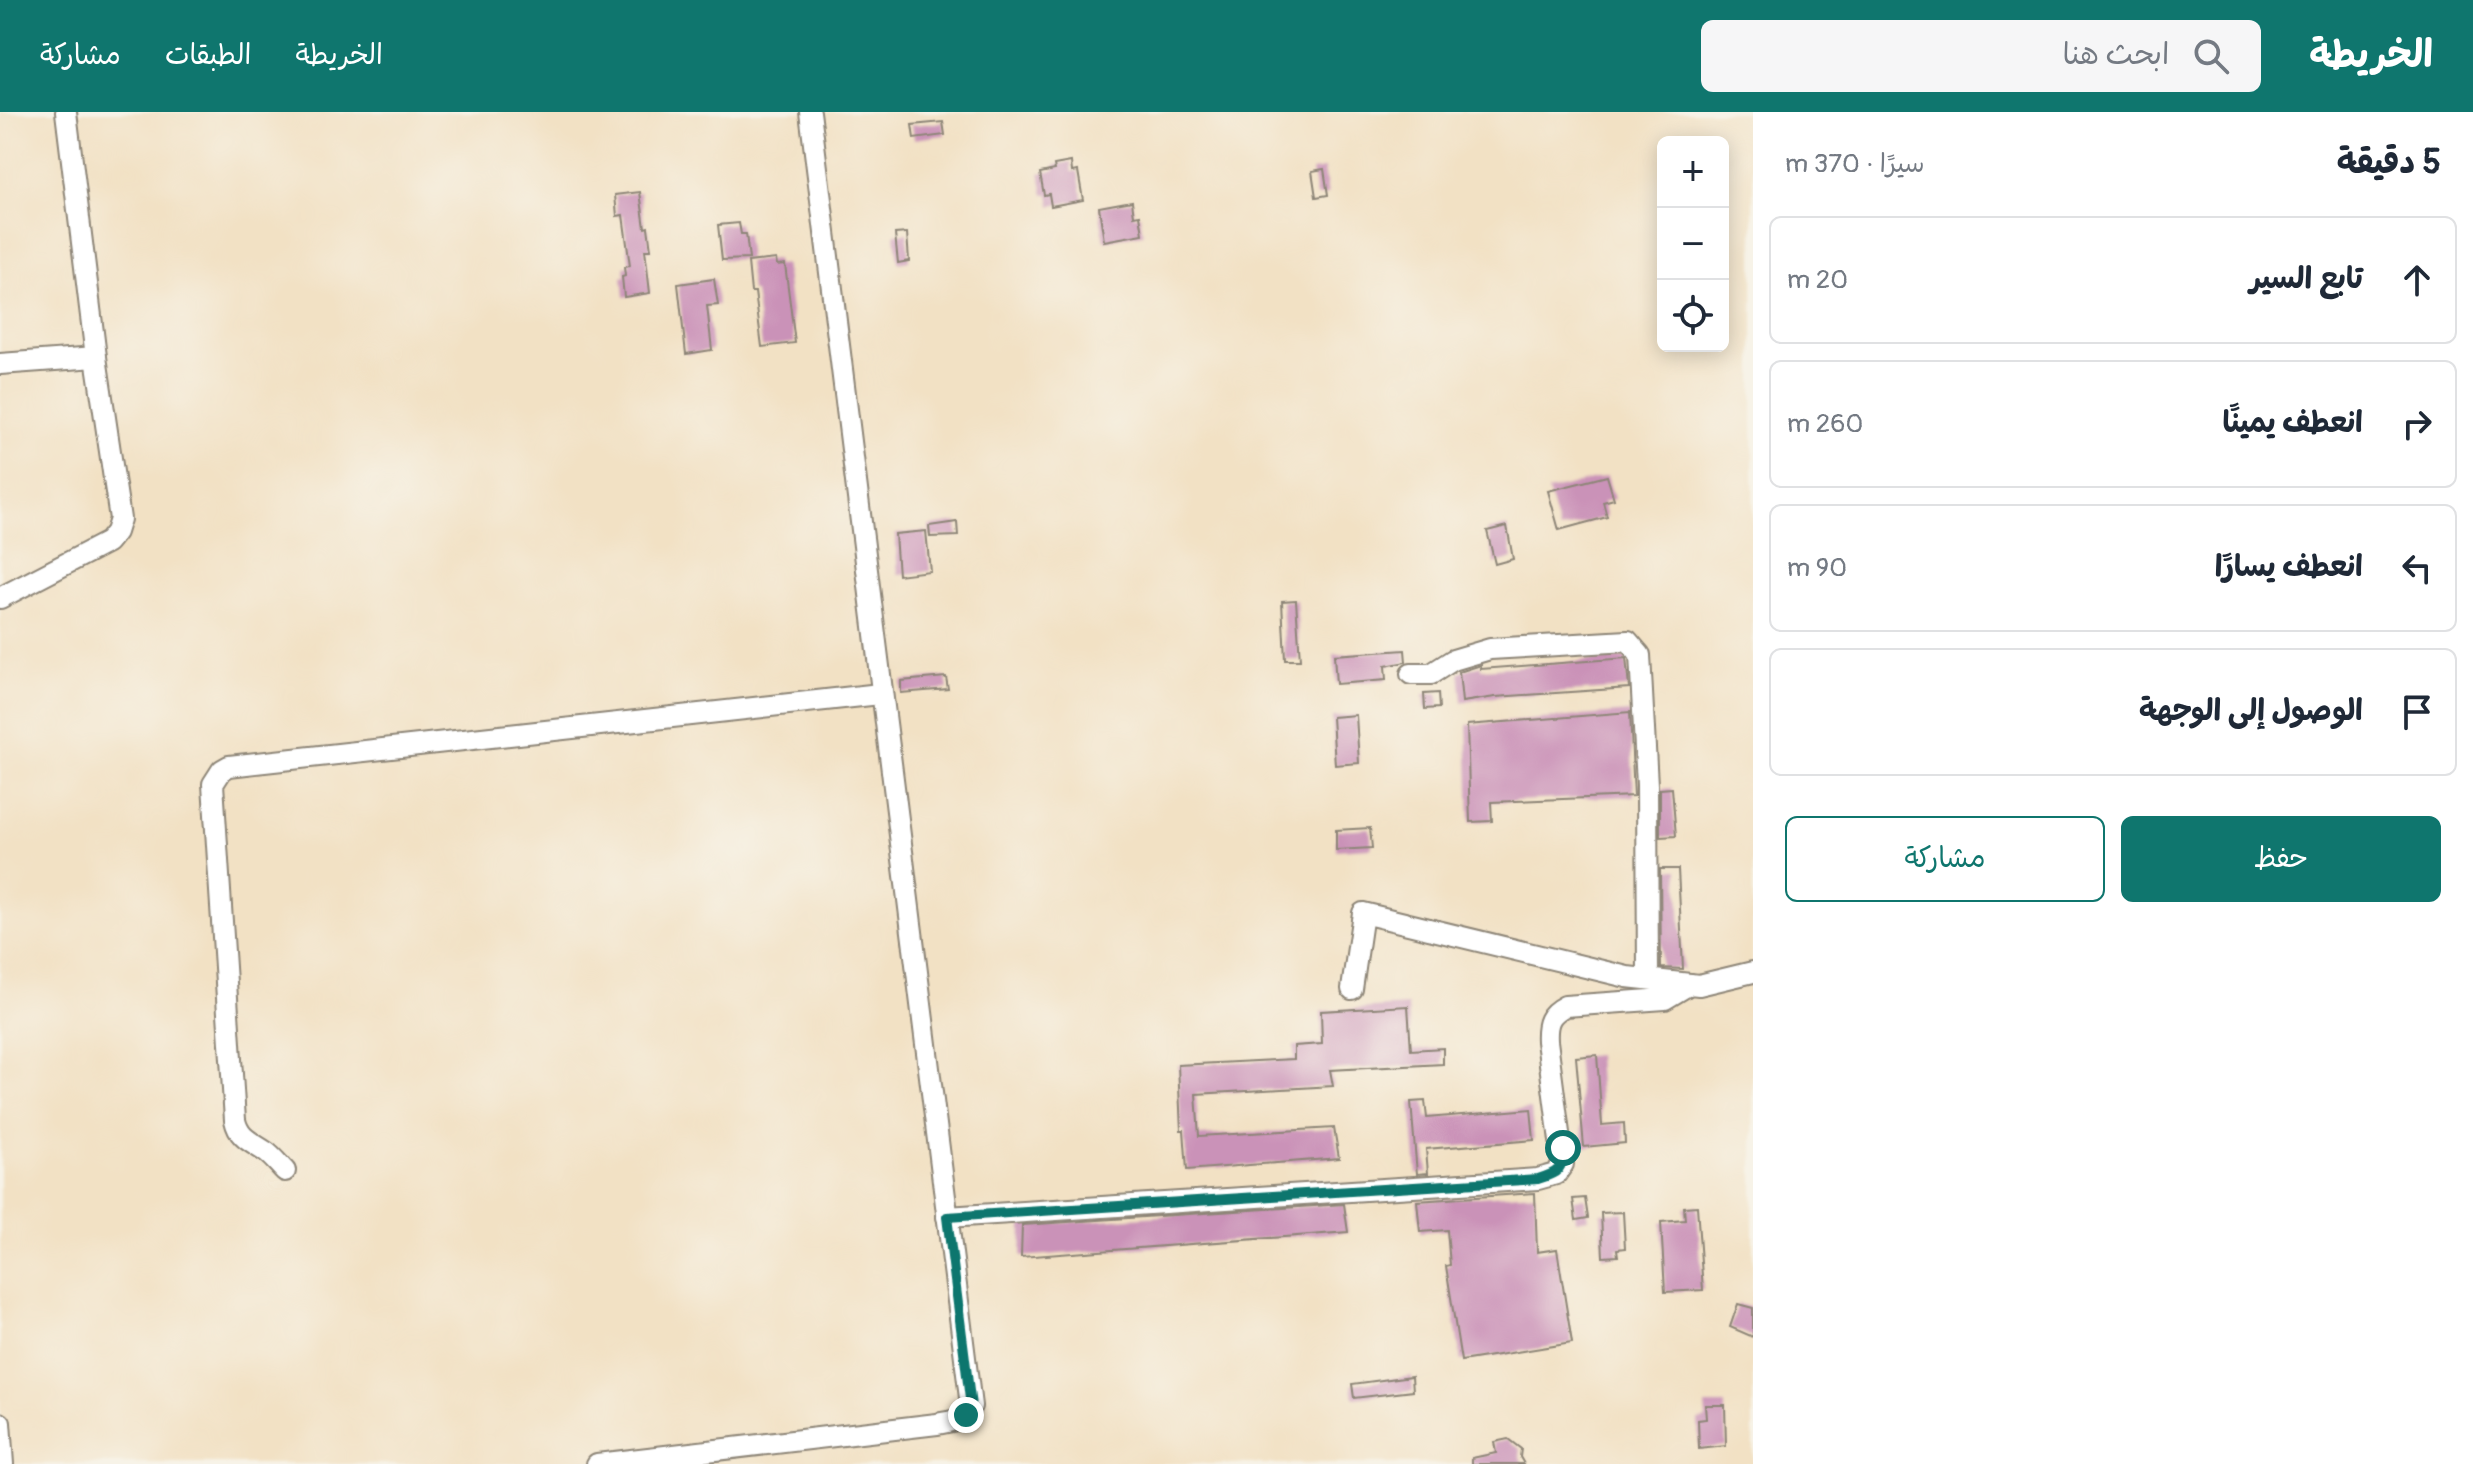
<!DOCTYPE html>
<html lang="ar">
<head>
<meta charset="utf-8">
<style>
	body { margin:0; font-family:Pangolin,"Playpen Sans Arabic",sans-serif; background:#f6f6f7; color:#1f2937; direction:rtl }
	.controls { position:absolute; right:24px; top:24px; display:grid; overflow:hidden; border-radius:12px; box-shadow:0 4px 20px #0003 }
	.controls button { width:72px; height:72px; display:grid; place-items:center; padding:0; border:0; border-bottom:2px solid #e0e1e3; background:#fff; color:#1f2937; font:40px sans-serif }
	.stop { position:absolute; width:24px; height:24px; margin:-18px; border:6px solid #0f766e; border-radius:50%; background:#fff }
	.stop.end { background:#0f766e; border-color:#fff; box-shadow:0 2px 8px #0008 }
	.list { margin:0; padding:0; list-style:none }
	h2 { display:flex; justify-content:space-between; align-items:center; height:104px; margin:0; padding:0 32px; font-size:34px }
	h2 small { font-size:26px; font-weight:400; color:#747a83 }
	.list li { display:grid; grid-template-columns:52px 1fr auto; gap:24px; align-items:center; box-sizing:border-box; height:128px; margin:0 16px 16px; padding:0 16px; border:2px solid #e0e1e3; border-radius:12px }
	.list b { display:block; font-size:30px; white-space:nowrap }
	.list em { font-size:26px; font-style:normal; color:#747a83 }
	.actions { display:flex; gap:16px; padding:24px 32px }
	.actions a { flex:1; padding:18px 0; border:2px solid #0f766e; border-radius:12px; text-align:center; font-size:28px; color:#0f766e }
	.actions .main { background:#0f766e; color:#fff }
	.icon { flex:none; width:44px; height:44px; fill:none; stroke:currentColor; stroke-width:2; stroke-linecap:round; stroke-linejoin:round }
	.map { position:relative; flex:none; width:1753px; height:1352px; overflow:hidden; direction:ltr }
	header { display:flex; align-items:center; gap:48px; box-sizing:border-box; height:112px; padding:0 40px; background:#0f766e; color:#fff }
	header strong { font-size:38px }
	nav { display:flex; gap:44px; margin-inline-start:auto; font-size:28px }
	.search { width:560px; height:72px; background:#f6f6f7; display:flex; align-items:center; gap:20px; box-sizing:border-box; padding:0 28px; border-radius:12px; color:#747a83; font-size:30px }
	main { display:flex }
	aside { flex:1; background:#fff }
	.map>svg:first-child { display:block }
	.building { fill:#ca92b8 }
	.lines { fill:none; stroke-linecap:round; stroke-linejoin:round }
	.minor-casing { stroke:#8e8678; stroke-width:24 }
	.minor { stroke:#fff; stroke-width:20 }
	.route { stroke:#0f766e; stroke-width:10 }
</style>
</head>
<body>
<header>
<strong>الخريطة</strong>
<div class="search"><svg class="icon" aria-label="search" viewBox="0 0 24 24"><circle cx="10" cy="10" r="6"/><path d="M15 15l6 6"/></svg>ابحث هنا</div>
<nav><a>الخريطة</a><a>الطبقات</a><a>مشاركة</a></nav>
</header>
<main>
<aside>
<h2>5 دقيقة<small>سيرًا · 370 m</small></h2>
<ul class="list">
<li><svg class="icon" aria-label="ahead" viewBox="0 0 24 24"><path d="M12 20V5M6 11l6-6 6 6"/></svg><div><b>تابع السير</b></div><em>20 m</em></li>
<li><svg class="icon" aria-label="right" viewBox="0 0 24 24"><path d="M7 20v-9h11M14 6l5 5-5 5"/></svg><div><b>انعطف يمينًا</b></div><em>260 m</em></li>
<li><svg class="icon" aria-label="left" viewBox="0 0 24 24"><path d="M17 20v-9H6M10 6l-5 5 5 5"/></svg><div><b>انعطف يسارًا</b></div><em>90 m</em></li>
<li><svg class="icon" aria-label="arrive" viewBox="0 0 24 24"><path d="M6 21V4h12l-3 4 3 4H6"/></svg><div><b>الوصول إلى الوجهة</b></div></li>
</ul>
<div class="actions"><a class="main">حفظ</a><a>مشاركة</a></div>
</aside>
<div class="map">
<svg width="1753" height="1352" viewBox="0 0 1753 1352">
	<rect width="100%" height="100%" fill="#f7f3e8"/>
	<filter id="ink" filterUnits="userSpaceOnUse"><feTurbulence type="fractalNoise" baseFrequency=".0125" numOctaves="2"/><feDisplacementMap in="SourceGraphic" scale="16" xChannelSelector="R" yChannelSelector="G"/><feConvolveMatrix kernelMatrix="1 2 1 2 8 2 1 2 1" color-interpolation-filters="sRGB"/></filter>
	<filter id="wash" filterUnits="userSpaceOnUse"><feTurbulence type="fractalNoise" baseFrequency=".006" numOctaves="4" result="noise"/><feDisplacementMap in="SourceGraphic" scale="32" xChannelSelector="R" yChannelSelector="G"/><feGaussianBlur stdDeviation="1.8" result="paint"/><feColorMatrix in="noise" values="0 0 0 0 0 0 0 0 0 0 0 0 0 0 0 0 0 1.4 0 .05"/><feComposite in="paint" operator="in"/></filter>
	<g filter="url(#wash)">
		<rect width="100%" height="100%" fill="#f2e1c4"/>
		<g id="blocks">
			<g class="building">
				<path d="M 943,10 L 945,23 L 914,27 L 912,13 Z"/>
				<path d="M 1071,50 L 1072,60 L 1078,59 L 1083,88 L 1051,94 L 1049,82 L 1044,83 L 1040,61 L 1055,58 L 1054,53 Z"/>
				<path d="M 1324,57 L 1328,83 L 1316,85 L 1312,59 Z"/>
				<path d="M 640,80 L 645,116 L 648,115 L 651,138 L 645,138 L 650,181 L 624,185 L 622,165 L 625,164 L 624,155 L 630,154 L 623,103 L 617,104 L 615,83 Z"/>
				<path d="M 1132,89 L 1134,104 L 1140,103 L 1143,122 L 1104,129 L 1099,95 Z"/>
				<path d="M 739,111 L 741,122 L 746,122 L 749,147 L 722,148 L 718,113 Z"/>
				<path d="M 907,121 L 909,149 L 898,151 L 895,122 Z"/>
				<path d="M 776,147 L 777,153 L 785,152 L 795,231 L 762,235 L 755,180 L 751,180 L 748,150 Z"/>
				<path d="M 714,167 L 718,193 L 707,194 L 712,238 L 686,242 L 678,172 Z"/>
				<path d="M 1607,364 L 1614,387 L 1603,390 L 1607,405 L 1559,418 L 1548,379 Z"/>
				<path d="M 957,410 L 958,424 L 930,425 L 929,414 Z"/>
				<path d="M 1507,414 L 1513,447 L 1495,452 L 1487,419 Z"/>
				<path d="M 926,419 L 930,459 L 898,463 L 895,422 Z"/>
				<path d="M 1296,488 L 1300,548 L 1285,548 L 1282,489 Z"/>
				<path d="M 1405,538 L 1406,550 L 1385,554 L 1386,568 L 1336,572 L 1334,543 Z"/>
				<path d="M 1626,546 L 1629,576 L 1495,585 L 1462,590 L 1459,560 L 1481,553 L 1481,557 Z"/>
				<path d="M 946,565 L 948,577 L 901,581 L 901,569 Z"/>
				<path d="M 1438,581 L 1439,596 L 1425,597 L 1424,582 Z"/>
				<path d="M 1630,600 L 1634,684 L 1491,690 L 1492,709 L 1470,710 L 1467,613 Z"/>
				<path d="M 1356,603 L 1359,651 L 1335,653 L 1332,605 Z"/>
				<path d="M 1672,676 L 1676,724 L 1660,725 L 1660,677 Z"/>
				<path d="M 1370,716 L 1372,736 L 1336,738 L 1336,718 Z"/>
				<path d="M 1660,757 L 1678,757 L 1683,857 L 1661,856 Z"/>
				<path d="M 1408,894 L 1411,938 L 1443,936 L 1443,952 L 1330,958 L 1333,974 L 1196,982 L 1199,1024 L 1334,1016 L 1339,1046 L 1187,1058 L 1184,1018 L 1181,1018 L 1178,953 L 1294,947 L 1294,934 L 1322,932 L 1321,899 Z"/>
				<path d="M 1597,943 L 1602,1013 L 1624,1011 L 1625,1031 L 1584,1035 L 1576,945 Z"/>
				<path d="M 1425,989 L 1427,1006 L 1531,997 L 1534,1028 L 1426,1037 L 1428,1061 L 1417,1062 L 1411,990 Z"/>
				<path d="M 1535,1081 L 1537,1140 L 1557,1137 L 1572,1231 L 1461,1249 L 1446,1154 L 1450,1153 L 1447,1118 L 1420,1120 L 1417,1089 Z"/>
				<path d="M 1585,1086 L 1588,1106 L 1576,1108 L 1573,1087 Z"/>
				<path d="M 1344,1092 L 1348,1120 L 1021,1145 L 1022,1113 Z"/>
				<path d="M 1697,1094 L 1703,1178 L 1665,1180 L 1661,1110 L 1685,1108 L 1684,1095 Z"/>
				<path d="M 1623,1100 L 1625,1136 L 1617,1137 L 1618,1144 L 1603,1145 L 1601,1101 Z"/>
				<path d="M 1738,1192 L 1753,1196 L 1753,1225 L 1730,1215 Z"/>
				<path d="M 1412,1264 L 1413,1279 L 1354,1286 L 1352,1272 Z"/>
				<path d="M 1705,1293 L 1725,1293 L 1726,1334 L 1699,1337 L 1698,1308 L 1706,1307 Z"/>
				<path d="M 1508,1327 L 1521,1337 L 1520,1345 L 1524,1352 L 1472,1352 L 1472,1346 L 1496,1341 L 1494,1330 Z"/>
			</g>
		</g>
	</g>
	<g filter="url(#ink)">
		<use href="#blocks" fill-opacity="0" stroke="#8e8678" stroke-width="2"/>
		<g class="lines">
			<defs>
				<g id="minor">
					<path d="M 0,252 L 96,245"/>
					<path d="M 0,486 L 108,430 L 116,420 L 120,407 L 96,245 L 66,0"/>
					<path d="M 1411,562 L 1431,562 L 1453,548 L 1490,537 L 1628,529 L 1640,543 L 1647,673 L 1648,867"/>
					<path d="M 1352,877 L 1363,801 L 1627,865 L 1690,872"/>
					<path d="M 285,1059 C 279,1053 273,1045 266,1040 C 252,1030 239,1027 235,1008 L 213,672 L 222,658 L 229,654 L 880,582"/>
					<path d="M 947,1105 L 1538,1067 L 1556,1062 L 1563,1052 L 1547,929 C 1546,911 1549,902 1565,894 L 1665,887 L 1690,872 L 1699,873 L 1753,860"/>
					<path d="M 0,1311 L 3,1352"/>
					<path d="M 597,1352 L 937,1312 C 950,1309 966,1309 971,1294 L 810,0"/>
				</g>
			</defs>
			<use href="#minor" class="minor-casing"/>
			<use href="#minor" class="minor"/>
		</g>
	</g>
	<g class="lines" filter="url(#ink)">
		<path class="route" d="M 966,1303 L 971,1294 L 969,1279 L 947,1105 L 1538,1067 C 1558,1061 1564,1057 1563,1036"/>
	</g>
</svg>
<div class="controls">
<button>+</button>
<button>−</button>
<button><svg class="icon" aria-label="locate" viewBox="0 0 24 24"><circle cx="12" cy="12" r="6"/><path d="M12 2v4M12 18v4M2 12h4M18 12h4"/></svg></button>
</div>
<div class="stop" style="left:1563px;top:1036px"></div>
<div class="stop end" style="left:966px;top:1303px"></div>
</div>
</main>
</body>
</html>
